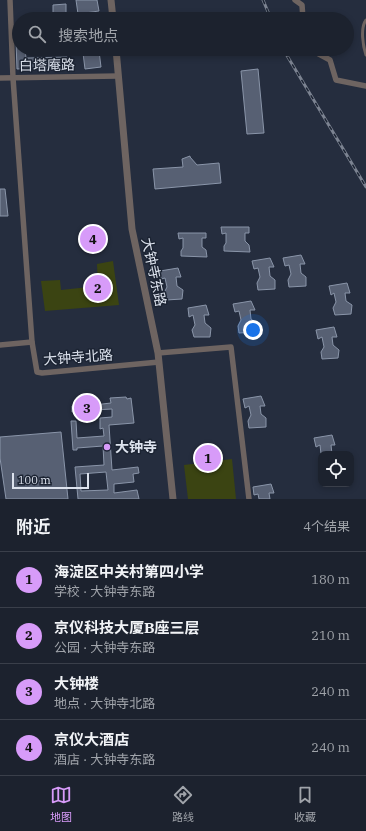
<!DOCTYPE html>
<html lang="zh">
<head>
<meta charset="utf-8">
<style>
	body { margin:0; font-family:"IBM Plex Serif","Noto Sans SC",serif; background:#292f3a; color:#f1f3f6 }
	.controls { position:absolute; right:12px; bottom:12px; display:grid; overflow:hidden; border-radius:8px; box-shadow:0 2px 6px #0003 }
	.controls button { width:36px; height:36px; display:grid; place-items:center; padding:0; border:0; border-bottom:1px solid #3a3f4a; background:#1c222e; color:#f1f3f6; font:20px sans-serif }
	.scale { position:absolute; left:12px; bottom:10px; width:77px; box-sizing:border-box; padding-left:4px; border:2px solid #dde3ee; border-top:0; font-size:11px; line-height:14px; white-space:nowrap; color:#dde3ee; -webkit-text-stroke:3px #1c2433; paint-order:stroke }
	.you { position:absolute; left:253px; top:330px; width:14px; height:14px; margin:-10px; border:3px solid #fff; border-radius:50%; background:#1a73e8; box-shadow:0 0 0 6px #1a73e833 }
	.badge { display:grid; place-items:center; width:26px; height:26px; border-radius:50%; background:#d79bf9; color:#111; font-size:13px; font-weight:700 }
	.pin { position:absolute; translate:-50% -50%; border:2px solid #fff; box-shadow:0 1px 4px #0006 }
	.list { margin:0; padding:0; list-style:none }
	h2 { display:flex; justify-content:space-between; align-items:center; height:52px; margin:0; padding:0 16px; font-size:17px }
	h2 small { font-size:13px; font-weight:400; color:#a0a4aa }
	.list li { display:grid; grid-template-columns:26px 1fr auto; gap:12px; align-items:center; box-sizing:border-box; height:56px; padding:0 16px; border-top:1px solid #3a3f4a }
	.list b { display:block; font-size:15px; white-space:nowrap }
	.list p { margin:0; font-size:13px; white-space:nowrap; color:#a0a4aa }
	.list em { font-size:13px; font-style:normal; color:#a0a4aa }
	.icon { flex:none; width:22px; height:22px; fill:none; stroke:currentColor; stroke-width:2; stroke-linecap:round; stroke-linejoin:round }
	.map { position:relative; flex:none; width:366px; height:499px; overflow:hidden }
	.search { position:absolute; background:#1c222e; box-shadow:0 2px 6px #0003; left:12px; right:12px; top:12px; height:44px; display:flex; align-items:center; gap:10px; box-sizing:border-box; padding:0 14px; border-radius:22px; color:#a0a4aa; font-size:15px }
	.sheet { height:276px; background:#1c222e }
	nav { display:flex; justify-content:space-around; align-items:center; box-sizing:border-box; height:56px; border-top:1px solid #3a3f4a; background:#1c222e; font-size:11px; color:#a0a4aa }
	nav a { display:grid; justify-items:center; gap:2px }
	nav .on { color:#d79bf9 }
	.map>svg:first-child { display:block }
	.green { fill:#3b4412 }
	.building { fill:#576073; stroke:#8a95a9; fill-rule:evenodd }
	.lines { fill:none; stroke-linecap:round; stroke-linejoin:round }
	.service { stroke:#6e6461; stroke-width:3 }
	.minor { stroke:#6e6461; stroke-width:5.5 }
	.tertiary { stroke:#6e6461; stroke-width:7 }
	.rail-casing { stroke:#7c8391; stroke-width:3 }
	.rail { stroke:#1c2433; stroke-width:1.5; stroke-dasharray:4.5; stroke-linecap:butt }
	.poi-dot { fill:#d79bf9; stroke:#1c2433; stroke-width:1.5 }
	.labels { text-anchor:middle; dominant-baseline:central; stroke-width:3; stroke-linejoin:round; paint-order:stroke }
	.street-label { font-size:14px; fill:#dde3ee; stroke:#1c2433 }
	.poi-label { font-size:14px; font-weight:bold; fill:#dde3ee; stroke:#1c2433; text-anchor:start }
</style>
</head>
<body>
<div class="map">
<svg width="366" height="499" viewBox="0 0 366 499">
	<rect width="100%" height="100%" fill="#252d3e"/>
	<g class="green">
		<path d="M 113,261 L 119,305 L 45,311 L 41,281 L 60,280 L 61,290 L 98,286 L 97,264 Z"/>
		<path d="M 232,459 L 236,499 L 188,499 L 184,465 Z"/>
	</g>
	<g class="building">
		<path d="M 76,0 L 97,0 L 99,11 L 78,14 Z"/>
		<path d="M 66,4 L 66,18 L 53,19 L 53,5 Z"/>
		<path d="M 16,40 L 19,40 L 19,49 L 25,49 L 26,58 L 67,57 L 67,67 L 17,69 Z"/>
		<path d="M 99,51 L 101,67 L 85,69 L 83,53 Z"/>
		<path d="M 258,69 L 264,133 L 247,134 L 241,71 Z"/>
		<path d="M 190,156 L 190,157 L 197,165 L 219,163 L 221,183 L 155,189 L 153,169 L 183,167 L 182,159 Z"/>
		<path d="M 0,189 L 5,189 L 8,216 L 0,216 Z"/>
		<path d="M 221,227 L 249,227 L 249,233 L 245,233 L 245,241 L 249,245 L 250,252 L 224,251 L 224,246 L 226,243 L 226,233 L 222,234 Z"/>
		<path d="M 178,233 L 206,233 L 206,238 L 202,238 L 202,247 L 206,250 L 207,257 L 181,256 L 181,251 L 183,248 L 183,238 L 179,239 Z"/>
		<path d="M 301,255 L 305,264 L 300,264 L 301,273 L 306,277 L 306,286 L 289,287 L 288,280 L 291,274 L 289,265 L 285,266 L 283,258 Z"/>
		<path d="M 270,258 L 274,267 L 269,267 L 270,276 L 275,280 L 275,289 L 258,290 L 257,283 L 260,277 L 258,268 L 254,269 L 252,261 Z"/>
		<path d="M 178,268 L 181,277 L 176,277 L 177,286 L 183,290 L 182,299 L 166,300 L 164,293 L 167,287 L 165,278 L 161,279 L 160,271 Z"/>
		<path d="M 347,283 L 350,293 L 345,293 L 346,301 L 352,305 L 351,314 L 335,315 L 333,308 L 336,302 L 334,293 L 331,295 L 329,286 Z"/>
		<path d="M 251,301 L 255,310 L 250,310 L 251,319 L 256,323 L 256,332 L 239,333 L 238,326 L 241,320 L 239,311 L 235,312 L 233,304 Z"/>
		<path d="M 206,305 L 209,315 L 204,315 L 205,323 L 211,328 L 210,337 L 194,337 L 192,330 L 195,325 L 193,315 L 189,317 L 188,308 Z"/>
		<path d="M 334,327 L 337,337 L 332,337 L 333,345 L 339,350 L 338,358 L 322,359 L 321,352 L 324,347 L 322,337 L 318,339 L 316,330 Z"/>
		<path d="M 261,396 L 265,406 L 260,406 L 261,414 L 266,418 L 266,427 L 249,428 L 248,421 L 251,415 L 249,406 L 245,408 L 243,399 Z"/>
		<path d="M 126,397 L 127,399 L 131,398 L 134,423 L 109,425 L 112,470 L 138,467 L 139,473 L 133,474 L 134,482 L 114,484 L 114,493 L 137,490 L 139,499 L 78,499 L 75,467 L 104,465 L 103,446 L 77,448 L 77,450 L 73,450 L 71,421 L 76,421 L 77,438 L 104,436 L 103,428 L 100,429 L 100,418 L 112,417 L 112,409 L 94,410 L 95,414 L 81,414 L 81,411 L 72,412 L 72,406 L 80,405 L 80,402 L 94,401 L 94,405 L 111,403 L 110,398 ZM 106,472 L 108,490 L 81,491 L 80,474 Z"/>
		<path d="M 61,432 L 68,499 L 6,499 L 0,458 L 0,437 Z"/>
		<path d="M 332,435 L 335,445 L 331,445 L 332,454 L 321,454 L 320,445 L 316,447 L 314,438 Z"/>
		<path d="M 271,484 L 274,493 L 269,493 L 270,499 L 259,499 L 258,494 L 254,495 L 253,487 Z"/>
	</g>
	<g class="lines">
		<path class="service" d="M 366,20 C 360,28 363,46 366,55"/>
		<g class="minor">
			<path d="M 10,0 L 13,78 L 32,342 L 37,372 L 42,373 L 159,362"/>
			<path d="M 295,0 L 302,5 L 303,19"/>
			<path d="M 315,49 L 317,53 L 330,60 L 336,80 L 366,86"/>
			<path d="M 0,78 L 118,76"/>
			<path d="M 0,345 L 32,342"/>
			<path d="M 158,353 L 231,347 L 249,499"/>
		</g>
		<g class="tertiary">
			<path d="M 111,0 L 113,19"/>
			<path d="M 116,49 L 132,229 L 158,353 L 173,499"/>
		</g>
		<defs>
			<g id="rail">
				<path d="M 263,0 L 271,19"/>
				<path d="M 283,49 L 366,187"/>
			</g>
		</defs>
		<use href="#rail" class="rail-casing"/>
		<use href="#rail" class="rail"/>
	</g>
	<circle class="poi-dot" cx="107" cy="447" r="4"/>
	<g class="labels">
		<g class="street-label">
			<text transform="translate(47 65) rotate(-1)">白塔庵路</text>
			<text transform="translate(154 272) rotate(78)">大钟寺东路</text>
			<text transform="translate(78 357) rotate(-4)">大钟寺北路</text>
		</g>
		<g class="poi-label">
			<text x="115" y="447">大钟寺</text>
		</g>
	</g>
</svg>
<div class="controls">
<button><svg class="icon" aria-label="locate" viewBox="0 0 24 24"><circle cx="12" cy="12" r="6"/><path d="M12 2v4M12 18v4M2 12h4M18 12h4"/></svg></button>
</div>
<div class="scale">100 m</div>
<div class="you"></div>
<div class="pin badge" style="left:208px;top:458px">1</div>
<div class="pin badge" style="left:98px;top:288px">2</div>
<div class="pin badge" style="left:87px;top:408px">3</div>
<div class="pin badge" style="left:93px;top:239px">4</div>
<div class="search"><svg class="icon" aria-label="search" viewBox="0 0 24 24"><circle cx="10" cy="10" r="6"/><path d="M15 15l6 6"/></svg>搜索地点</div>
</div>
<section class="sheet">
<h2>附近<small>4个结果</small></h2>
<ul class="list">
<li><span class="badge">1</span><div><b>海淀区中关村第四小学</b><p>学校 · 大钟寺东路</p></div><em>180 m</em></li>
<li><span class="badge">2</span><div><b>京仪科技大厦B座三层</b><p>公园 · 大钟寺东路</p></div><em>210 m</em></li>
<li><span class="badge">3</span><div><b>大钟楼</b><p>地点 · 大钟寺北路</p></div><em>240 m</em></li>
<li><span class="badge">4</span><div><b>京仪大酒店</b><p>酒店 · 大钟寺东路</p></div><em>240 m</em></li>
</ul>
</section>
<nav>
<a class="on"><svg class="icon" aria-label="map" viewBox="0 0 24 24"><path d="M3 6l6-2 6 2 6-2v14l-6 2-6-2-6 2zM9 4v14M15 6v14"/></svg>地图</a>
<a><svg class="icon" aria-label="directions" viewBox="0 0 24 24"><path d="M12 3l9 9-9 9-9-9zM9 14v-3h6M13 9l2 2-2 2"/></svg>路线</a>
<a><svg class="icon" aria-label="saved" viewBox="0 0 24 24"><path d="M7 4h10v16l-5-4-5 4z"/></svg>收藏</a>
</nav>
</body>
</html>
